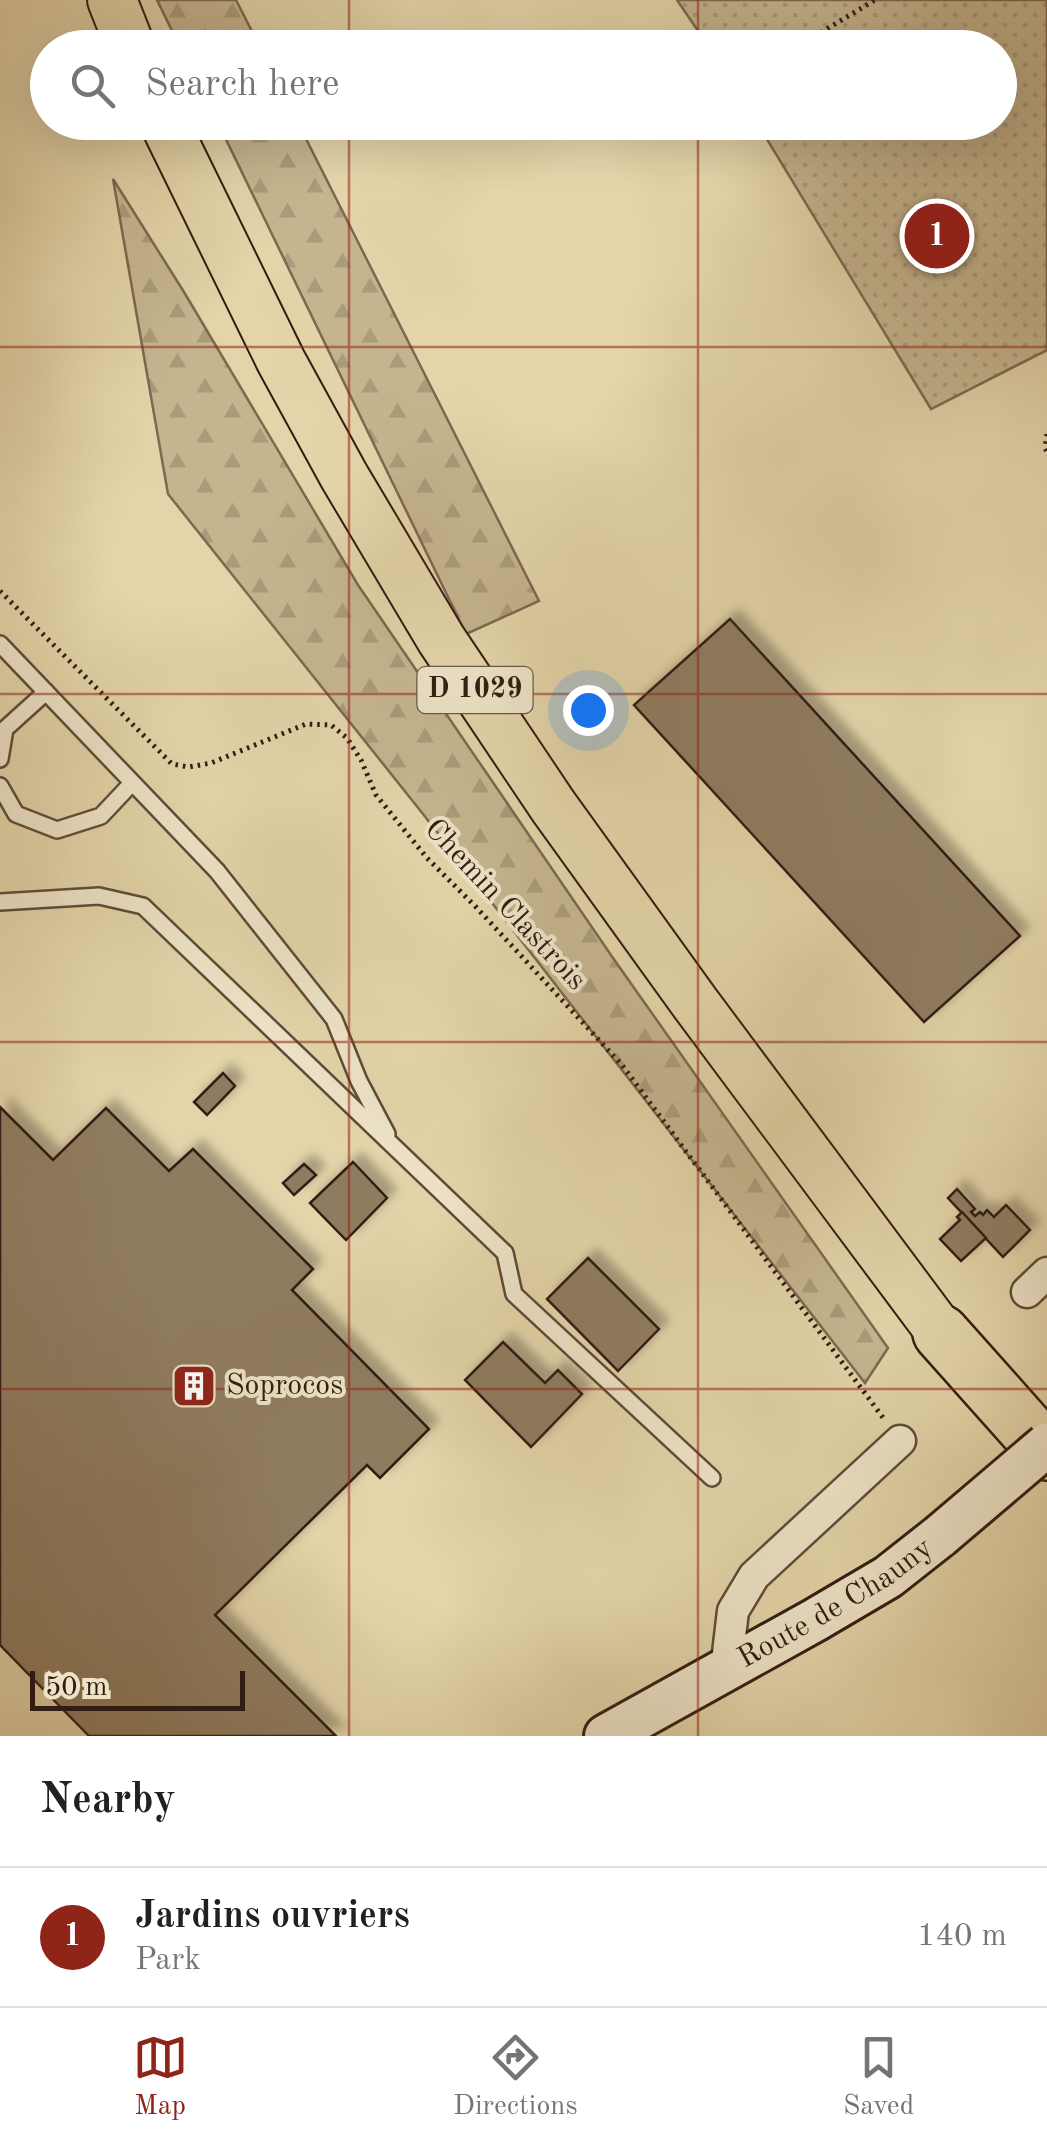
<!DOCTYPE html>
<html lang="en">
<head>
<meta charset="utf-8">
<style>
	body { margin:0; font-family:"Old Standard TT",serif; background:#f2f2f2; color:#202124 }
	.scale { position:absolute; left:30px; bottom:25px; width:215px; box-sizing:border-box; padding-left:10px; border:5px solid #331d12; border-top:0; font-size:28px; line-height:35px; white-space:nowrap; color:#331d12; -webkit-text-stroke:8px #ede3c7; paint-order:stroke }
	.you { position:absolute; left:588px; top:710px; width:35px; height:35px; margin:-25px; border:8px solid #fff; border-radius:50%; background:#1a73e8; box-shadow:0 0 0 15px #1a73e833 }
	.badge { display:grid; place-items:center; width:65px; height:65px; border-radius:50%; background:#8f2418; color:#fff; font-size:32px; font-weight:700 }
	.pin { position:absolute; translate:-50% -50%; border:5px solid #fff; box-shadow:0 2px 10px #0006 }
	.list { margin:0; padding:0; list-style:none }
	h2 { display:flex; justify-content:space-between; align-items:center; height:130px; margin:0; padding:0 40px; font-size:42px }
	h2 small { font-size:32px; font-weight:400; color:#757577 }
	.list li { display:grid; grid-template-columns:65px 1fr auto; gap:30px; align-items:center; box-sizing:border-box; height:140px; padding:0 40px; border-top:2px solid #e0e0e0 }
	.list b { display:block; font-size:38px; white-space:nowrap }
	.list p { margin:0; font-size:32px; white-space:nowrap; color:#757577 }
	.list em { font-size:32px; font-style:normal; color:#757577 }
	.icon { flex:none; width:55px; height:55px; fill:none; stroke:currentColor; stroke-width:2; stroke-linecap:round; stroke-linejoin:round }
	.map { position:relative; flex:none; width:1047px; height:1736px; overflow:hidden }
	.search { position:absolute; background:#fff; box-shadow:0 10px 40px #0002; left:30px; right:30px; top:30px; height:110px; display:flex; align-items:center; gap:25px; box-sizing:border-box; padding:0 35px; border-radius:55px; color:#757577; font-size:38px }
	.sheet { height:270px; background:#fff }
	nav { display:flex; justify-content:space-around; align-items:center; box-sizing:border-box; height:140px; border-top:2px solid #e0e0e0; background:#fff; font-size:28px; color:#757577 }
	nav a { display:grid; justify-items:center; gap:5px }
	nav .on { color:#8f2418 }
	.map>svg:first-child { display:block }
	.forest { fill:url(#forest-firs); stroke:#7c6950; stroke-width:2.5 }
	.garden { fill:url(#garden-dots); stroke:#7c6950; stroke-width:2.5 }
	.building { fill:#8f7c61; stroke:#331d12; stroke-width:2.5; filter:url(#shadow) }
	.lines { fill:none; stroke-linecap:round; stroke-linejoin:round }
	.lane-casing { stroke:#5f4b38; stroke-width:20 }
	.street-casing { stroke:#5f4b38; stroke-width:35 }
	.secondary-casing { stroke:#331d12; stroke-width:48 }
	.primary-casing { stroke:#331d12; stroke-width:52 }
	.highway-casing { stroke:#331d12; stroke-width:60 }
	.path { stroke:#331d12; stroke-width:5; stroke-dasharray:2.5 5; stroke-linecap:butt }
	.lane { stroke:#ede3c7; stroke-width:15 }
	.street { stroke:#ede3c7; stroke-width:30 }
	.secondary { stroke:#ede3c7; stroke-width:42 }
	.primary { stroke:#e3d4a9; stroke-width:48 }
	.highway { stroke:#e3d4a9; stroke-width:55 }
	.secondary-bridge-casing { stroke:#331d12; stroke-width:48; stroke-linecap:butt }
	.secondary-bridge { stroke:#ede3c7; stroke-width:42 }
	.grid { fill:none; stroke:#8f2418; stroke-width:2.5; stroke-opacity:0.55 }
	.labels { text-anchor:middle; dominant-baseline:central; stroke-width:8; stroke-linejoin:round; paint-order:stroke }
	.shield { fill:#ede3c7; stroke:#6b5848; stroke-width:2.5 }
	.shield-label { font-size:28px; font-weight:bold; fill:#331d12 }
	.street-label { font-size:30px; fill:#331d12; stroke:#ede3c7 }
	.poi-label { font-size:30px; fill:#331d12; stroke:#ede3c7; text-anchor:start }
</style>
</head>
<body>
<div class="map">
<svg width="1047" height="1736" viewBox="0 0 1047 1736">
	<defs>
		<pattern id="forest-firs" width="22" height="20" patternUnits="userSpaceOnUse" patternTransform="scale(2.5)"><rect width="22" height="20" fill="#c5b58f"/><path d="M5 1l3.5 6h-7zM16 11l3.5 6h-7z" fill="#aa9b7a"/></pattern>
		<pattern id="garden-dots" width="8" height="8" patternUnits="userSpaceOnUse" patternTransform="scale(2.5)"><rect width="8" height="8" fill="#c5b58f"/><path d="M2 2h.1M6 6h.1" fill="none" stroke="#aa9b7a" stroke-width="1.8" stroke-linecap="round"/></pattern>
		<filter id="shadow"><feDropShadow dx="9" dy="-9" stdDeviation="5" flood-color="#0004"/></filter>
	</defs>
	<rect width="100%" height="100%" fill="#e3d4a9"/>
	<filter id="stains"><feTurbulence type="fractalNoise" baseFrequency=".002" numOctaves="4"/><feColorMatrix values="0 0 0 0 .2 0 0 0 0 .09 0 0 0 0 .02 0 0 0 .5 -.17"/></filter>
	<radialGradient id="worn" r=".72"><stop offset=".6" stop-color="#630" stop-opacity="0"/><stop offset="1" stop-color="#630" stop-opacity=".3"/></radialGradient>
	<g class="forest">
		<path d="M 157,0 L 236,0 L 260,47 L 180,47 Z"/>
		<path d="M 218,123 L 298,123 L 539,601 L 466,634 Z"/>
		<path d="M 113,179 L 184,292 L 358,585 L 613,958 L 888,1348 L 865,1383 L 423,814 L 168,494 Z"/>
	</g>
	<path class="garden" d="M 677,0 L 1047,0 L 1047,350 L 931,409 L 757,123 L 1000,122 L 1000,48 L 709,47 Z"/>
	<g class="building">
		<path d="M 730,619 L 1020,936 L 924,1022 L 634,705 Z"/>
		<path d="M 223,1073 L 235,1086 L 207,1115 L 194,1102 Z"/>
		<path d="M 0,1107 L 53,1160 L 106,1108 L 169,1171 L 193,1149 L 313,1269 L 292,1290 L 429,1429 L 380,1478 L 367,1465 L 215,1615 L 336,1736 L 89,1736 L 0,1645 Z"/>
		<path d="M 353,1162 L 387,1198 L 346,1240 L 310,1203 Z"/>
		<path d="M 304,1164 L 316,1175 L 294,1195 L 283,1183 Z"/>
		<path d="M 957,1189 L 975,1209 L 971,1212 L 975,1216 L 980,1212 L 983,1215 L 987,1210 L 994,1217 L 1006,1205 L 1030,1230 L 1003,1257 L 948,1198 Z"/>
		<path d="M 962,1212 L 986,1238 L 961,1261 L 940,1239 L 960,1220 L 957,1217 Z"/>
		<path d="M 588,1258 L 659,1329 L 618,1371 L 547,1299 Z"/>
		<path d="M 503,1342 L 545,1383 L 558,1370 L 582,1394 L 531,1447 L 465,1380 Z"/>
	</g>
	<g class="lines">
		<defs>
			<g id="lane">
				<path d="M 0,644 L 217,871 L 334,1019 L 359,1081 L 387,1134"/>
				<path d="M 0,759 L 5,729 L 46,692"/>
				<path d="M 0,786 L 16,814 L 57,830 L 101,816 L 132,783"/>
				<path d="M 0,902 L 99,896 L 143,906 L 505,1253 L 514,1294 L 712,1478"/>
			</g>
			<g id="street">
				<path d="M 1027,1292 L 1047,1273"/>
				<path d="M 726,1670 L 733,1611 L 754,1576 L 900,1441"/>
			</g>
			<g id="secondary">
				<path id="s1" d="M 606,1736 L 815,1620 L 888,1577 L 940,1536"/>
			</g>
			<g id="primary">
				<path d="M 112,0 L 131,48"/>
				<path d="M 164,122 L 281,361 L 344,476 L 441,639 L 553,806 L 695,1003 L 962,1361"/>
			</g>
			<path id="highway" d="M 941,1333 L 1047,1452"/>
		</defs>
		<use href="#lane" class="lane-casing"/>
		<use href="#street" class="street-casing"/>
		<use href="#secondary" class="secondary-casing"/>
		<use href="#primary" class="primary-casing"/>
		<use href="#highway" class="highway-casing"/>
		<g class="path">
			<path d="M 795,48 L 875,0"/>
			<path d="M 1047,434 L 1045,448 L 1047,452"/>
			<path d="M 0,591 L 172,764 L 189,767 L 211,763 L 306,724 L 331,725 L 347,738 L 361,760 L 376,795 L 427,858 L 475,906 L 622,1065 L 884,1419"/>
		</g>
		<use href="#lane" class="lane"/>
		<use href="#street" class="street"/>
		<use href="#secondary" class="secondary"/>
		<use href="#primary" class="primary"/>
		<use href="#highway" class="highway"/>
		<defs>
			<path id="secondary-bridge" d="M 940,1536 L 1047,1445"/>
		</defs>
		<use href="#secondary-bridge" class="secondary-bridge-casing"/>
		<use href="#secondary-bridge" class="secondary-bridge"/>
	</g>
	<path class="grid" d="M 349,0 L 349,48M 698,0 L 698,48M 349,122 L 349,1736M 698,122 L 698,1736M 0,347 L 1047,347M 0,694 L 1047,694M 0,1042 L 1047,1042M 0,1389 L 1047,1389"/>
	<defs>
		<symbol id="building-square" viewBox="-11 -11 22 22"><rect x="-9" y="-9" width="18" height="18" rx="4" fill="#8f2418" stroke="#ede3c7"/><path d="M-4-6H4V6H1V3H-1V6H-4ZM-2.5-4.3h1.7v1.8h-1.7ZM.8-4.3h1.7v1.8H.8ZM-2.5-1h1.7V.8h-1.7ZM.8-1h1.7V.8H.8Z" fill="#fff"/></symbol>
	</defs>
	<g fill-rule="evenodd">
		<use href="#building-square" x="169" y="1361" width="50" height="50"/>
	</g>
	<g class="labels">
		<rect class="shield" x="417.5" y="667" width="115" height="46" rx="8"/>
		<g class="shield-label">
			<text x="475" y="690">D 1029</text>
		</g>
		<g class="street-label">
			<text transform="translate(505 905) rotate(47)">Chemin Clastrois</text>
			<text stroke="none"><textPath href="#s1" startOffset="265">Route de Chauny</textPath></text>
		</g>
		<g class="poi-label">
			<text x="226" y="1386">Soprocos</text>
		</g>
	</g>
	<rect width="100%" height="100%" filter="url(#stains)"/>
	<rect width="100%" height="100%" fill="url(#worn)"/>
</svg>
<div class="scale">50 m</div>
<div class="you"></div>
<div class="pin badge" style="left:937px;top:236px">1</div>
<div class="search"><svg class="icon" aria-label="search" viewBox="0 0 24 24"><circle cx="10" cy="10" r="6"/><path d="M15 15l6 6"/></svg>Search here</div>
</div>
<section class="sheet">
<h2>Nearby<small></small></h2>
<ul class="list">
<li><span class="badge">1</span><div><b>Jardins ouvriers</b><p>Park</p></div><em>140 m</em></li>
</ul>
</section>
<nav>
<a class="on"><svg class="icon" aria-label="map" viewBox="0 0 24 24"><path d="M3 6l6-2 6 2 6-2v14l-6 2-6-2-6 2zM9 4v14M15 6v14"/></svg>Map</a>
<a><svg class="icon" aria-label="directions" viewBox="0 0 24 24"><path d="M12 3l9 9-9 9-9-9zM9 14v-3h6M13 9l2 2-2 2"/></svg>Directions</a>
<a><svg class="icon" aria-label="saved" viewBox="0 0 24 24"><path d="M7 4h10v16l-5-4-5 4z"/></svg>Saved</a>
</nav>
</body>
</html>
